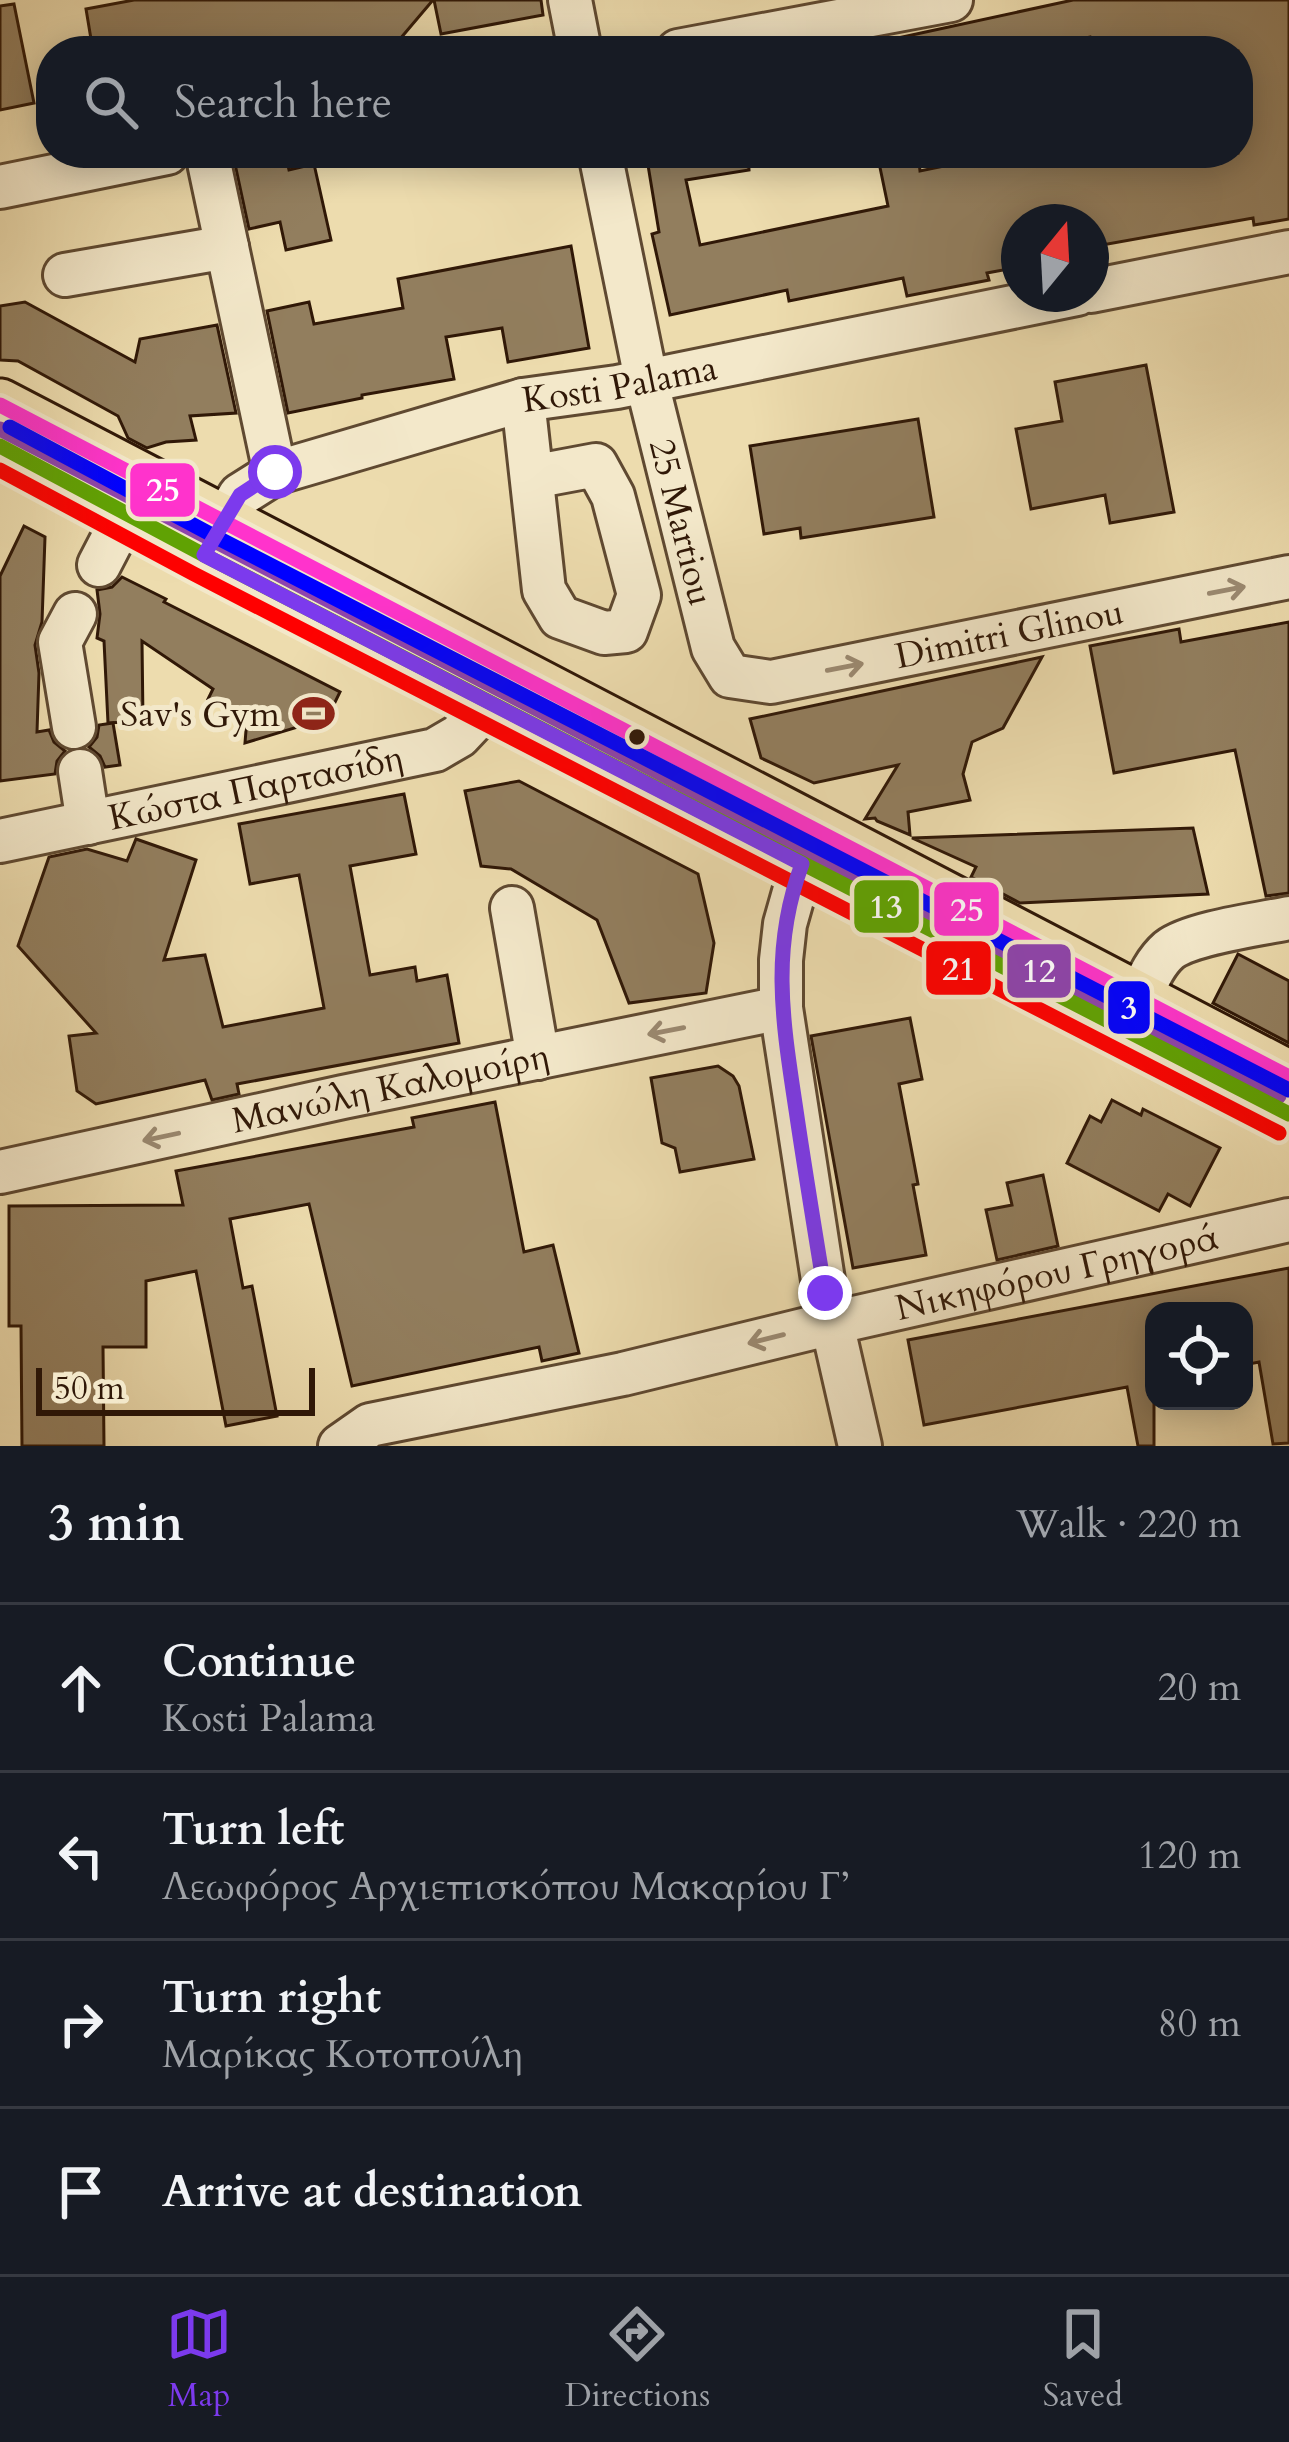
<!DOCTYPE html>
<html lang="en">
<head>
<meta charset="utf-8">
<style>
	body { margin:0; font-family:Cardo,serif; background:#20242c; color:#f1f3f6 }
	.controls { position:absolute; right:36px; bottom:36px; display:grid; overflow:hidden; border-radius:24px; box-shadow:0 6px 30px #0003 }
	.controls button { width:108px; height:108px; display:grid; place-items:center; padding:0; border:0; border-bottom:3px solid #363941; background:#171b24; color:#f1f3f6; font:60px sans-serif }
	.compass { position:absolute; left:1001px; top:204px; width:108px; height:108px; border-radius:50%; background:#171b24; box-shadow:0 6px 30px #0003; rotate:18deg }
	.scale { position:absolute; left:36px; bottom:30px; width:279px; box-sizing:border-box; padding-left:12px; border:6px solid #301807; border-top:0; font-size:33px; line-height:42px; white-space:nowrap; color:#301807; -webkit-text-stroke:9px #f3e8ca; paint-order:stroke }
	.stop { position:absolute; width:36px; height:36px; margin:-27px; border:9px solid #7c3aed; border-radius:50%; background:#fff }
	.stop.end { background:#7c3aed; border-color:#fff; box-shadow:0 3px 12px #0008 }
	.list { margin:0; padding:0; list-style:none }
	h2 { display:flex; justify-content:space-between; align-items:center; height:156px; margin:0; padding:0 48px; font-size:51px }
	h2 small { font-size:39px; font-weight:400; color:#9ea1a6 }
	.list li { display:grid; grid-template-columns:78px 1fr auto; gap:36px; align-items:center; box-sizing:border-box; height:168px; padding:0 48px; border-top:3px solid #363941 }
	.list b { display:block; font-size:45px; white-space:nowrap }
	.list p { margin:0; font-size:39px; white-space:nowrap; color:#9ea1a6 }
	.list em { font-size:39px; font-style:normal; color:#9ea1a6 }
	.icon { flex:none; width:66px; height:66px; fill:none; stroke:currentColor; stroke-width:2; stroke-linecap:round; stroke-linejoin:round }
	.map { position:relative; flex:none; width:1289px; height:1446px; overflow:hidden }
	.search { position:absolute; background:#171b24; box-shadow:0 6px 30px #0003; left:36px; right:36px; top:36px; height:132px; display:flex; align-items:center; gap:30px; box-sizing:border-box; padding:0 42px; border-radius:48px; color:#9ea1a6; font-size:45px }
	.sheet { height:828px; background:#171b24 }
	nav { display:flex; justify-content:space-around; align-items:center; box-sizing:border-box; height:168px; border-top:3px solid #363941; background:#171b24; font-size:33px; color:#9ea1a6 }
	nav a { display:grid; justify-items:center; gap:6px }
	nav .on { color:#7c3aed }
	.map>svg:first-child { display:block }
	.building { fill:#927e5e; stroke:#301807; stroke-width:3 }
	.lines { fill:none; stroke-linecap:round; stroke-linejoin:round }
	.minor-casing { stroke:#5f4931; stroke-width:48 }
	.major-casing { stroke:#301807; stroke-width:57 }
	.minor { stroke:#f3e8ca; stroke-width:42 }
	.major { stroke:#eddcae; stroke-width:51 }
	.bus-1-casing { stroke:#f3e8ca; stroke-width:24 }
	.bus-2-casing { stroke:#f3e8ca; stroke-width:24 }
	.bus-3-casing { stroke:#f3e8ca; stroke-width:24 }
	.bus-4-casing { stroke:#f3e8ca; stroke-width:24 }
	.bus-5-casing { stroke:#f3e8ca; stroke-width:24 }
	.bus-1 { stroke:#f3c; stroke-width:15 }
	.bus-2 { stroke:#8e44ad; stroke-width:15 }
	.bus-3 { stroke:#60a303; stroke-width:15 }
	.bus-4 { stroke:#f00; stroke-width:15 }
	.bus-5 { stroke:#00f; stroke-width:15 }
	.oneway { stroke:#9b8a72 }
	.route { stroke:#7c3aed; stroke-width:15 }
	.bus-dot { fill:#301807; stroke:#f3e8ca; stroke-width:4.5 }
	.labels { text-anchor:middle; dominant-baseline:central; stroke-width:10; stroke-linejoin:round; paint-order:stroke }
	.street-label { font-size:36px; fill:#301807; stroke:#f3e8ca }
	.poi-label { font-size:36px; fill:#301807; stroke:#f3e8ca; text-anchor:end }
	.line-badge { stroke:#f3e8ca; stroke-width:4.5 }
	.badge-label { font-size:33px; text-anchor:middle; font-weight:bold; fill:#fff }
</style>
</head>
<body>
<div class="map">
<svg width="1289" height="1446" viewBox="0 0 1289 1446">
	<rect width="100%" height="100%" fill="#eddcae"/>
	<filter id="stains"><feTurbulence type="fractalNoise" baseFrequency=".00167" numOctaves="4"/><feColorMatrix values="0 0 0 0 .2 0 0 0 0 .09 0 0 0 0 .02 0 0 0 .5 -.17"/></filter>
	<radialGradient id="worn" r=".72"><stop offset=".6" stop-color="#630" stop-opacity="0"/><stop offset="1" stop-color="#630" stop-opacity=".3"/></radialGradient>
	<g class="building">
		<path d="M 134,0 L 433,0 L 394,46 L 386,51 L 93,51 L 86,9 Z"/>
		<path d="M 434,0 L 541,0 L 543,15 L 441,34 Z"/>
		<path d="M 1073,0 L 1289,0 L 1289,219 L 1254,225 L 1253,218 L 1091,247 L 1091,222 L 1019,222 L 1019,267 L 987,273 L 989,280 L 907,296 L 903,278 L 789,301 L 787,290 L 670,315 L 652,234 L 659,232 L 646,153 L 748,153 L 749,170 L 686,180 L 700,245 L 888,206 L 877,153 L 918,153 L 920,171 L 993,156 L 993,153 L 1238,153 L 1238,51 L 1093,51 L 1090,37 L 1025,51 L 899,51 L 898,38 Z"/>
		<path d="M 14,4 L 34,103 L 0,110 L 0,6 Z"/>
		<path d="M 285,153 L 289,170 L 314,164 L 331,240 L 286,250 L 280,222 L 249,229 L 235,164 Z"/>
		<path d="M 571,246 L 589,348 L 508,362 L 502,328 L 446,337 L 454,379 L 362,395 L 362,398 L 288,413 L 267,311 L 309,302 L 314,324 L 403,308 L 398,279 Z"/>
		<path d="M 25,302 L 135,362 L 140,339 L 217,325 L 236,413 L 190,416 L 196,440 L 166,442 L 147,448 L 128,438 L 118,416 L 18,361 L 0,360 L 0,306 Z"/>
		<path d="M 1146,365 L 1174,512 L 1110,523 L 1105,495 L 1031,509 L 1016,429 L 1062,421 L 1055,382 Z"/>
		<path d="M 918,419 L 934,517 L 801,538 L 800,528 L 764,534 L 750,446 Z"/>
		<path d="M 24,526 L 45,537 L 42,622 L 35,645 L 39,673 L 37,732 L 49,730 L 54,742 L 65,751 L 57,761 L 55,774 L 0,781 L 0,576 Z"/>
		<path d="M 122,577 L 166,599 L 164,602 L 340,692 L 322,729 L 304,725 L 245,743 L 247,718 L 208,699 L 213,689 L 142,641 L 143,721 L 108,723 L 104,641 L 97,638 L 100,614 L 97,590 L 112,587 Z"/>
		<path d="M 1289,622 L 1289,893 L 1266,896 L 1235,750 L 1114,773 L 1090,646 L 1179,629 L 1181,642 Z"/>
		<path d="M 1042,657 L 1003,728 L 972,742 L 963,774 L 970,800 L 908,812 L 910,835 L 877,821 L 875,818 L 865,819 L 898,765 L 814,783 L 761,758 L 750,719 Z"/>
		<path d="M 113,723 L 120,765 L 105,767 L 100,756 L 89,747 L 97,737 L 99,725 Z"/>
		<path d="M 519,781 L 698,874 L 714,943 L 706,993 L 629,1003 L 597,920 L 511,869 L 481,866 L 465,791 Z"/>
		<path d="M 404,794 L 416,854 L 350,866 L 370,975 L 415,967 L 417,981 L 447,975 L 459,1043 L 237,1084 L 239,1094 L 212,1100 L 205,1080 L 96,1104 L 77,1091 L 69,1036 L 96,1033 L 18,946 L 49,857 L 87,849 L 127,861 L 136,839 L 196,860 L 164,960 L 205,955 L 223,1027 L 324,1008 L 299,875 L 250,884 L 239,824 Z"/>
		<path d="M 1193,828 L 1208,894 L 1020,903 L 971,877 L 976,867 L 912,838 Z"/>
		<path d="M 1238,954 L 1289,981 L 1289,1043 L 1213,1003 Z"/>
		<path d="M 910,1018 L 922,1079 L 899,1084 L 918,1184 L 913,1185 L 926,1255 L 853,1268 L 811,1036 Z"/>
		<path d="M 718,1066 L 733,1076 L 739,1086 L 754,1159 L 680,1172 L 675,1148 L 662,1143 L 651,1078 Z"/>
		<path d="M 1112,1100 L 1141,1115 L 1143,1109 L 1220,1148 L 1190,1206 L 1168,1194 L 1159,1211 L 1067,1163 L 1090,1116 L 1101,1122 Z"/>
		<path d="M 495,1102 L 524,1252 L 553,1245 L 579,1353 L 542,1361 L 539,1347 L 352,1386 L 309,1204 L 230,1219 L 243,1288 L 252,1286 L 277,1416 L 226,1426 L 196,1271 L 146,1281 L 146,1347 L 103,1347 L 104,1446 L 22,1446 L 21,1326 L 9,1326 L 9,1206 L 183,1205 L 176,1171 L 414,1127 L 412,1118 Z"/>
		<path d="M 1043,1175 L 1058,1246 L 997,1260 L 986,1210 L 1012,1205 L 1007,1183 Z"/>
		<path d="M 1289,1268 L 1289,1443 L 1273,1444 L 1259,1362 L 1244,1365 L 1244,1311 L 1154,1311 L 1154,1446 L 1138,1446 L 1127,1387 L 924,1425 L 908,1340 Z"/>
	</g>
	<g class="lines">
		<defs>
			<g id="minor">
				<path d="M 570,0 L 580,51"/>
				<path d="M 678,51 L 951,0"/>
				<path d="M 207,153 L 275,473"/>
				<path id="s1" d="M 600,153 L 646,379 L 713,648 L 730,676 L 771,682 L 1289,577"/>
				<path d="M 0,187 L 167,153"/>
				<path d="M 65,275 L 227,247"/>
				<path d="M 1091,291 L 1289,252"/>
				<path d="M 523,400 L 544,590 L 560,617 L 604,633 L 626,631 L 639,595 L 613,496 L 596,465 L 532,477"/>
				<path id="s2" d="M 210,545 L 240,495 L 275,473 L 523,400 L 617,387 L 1077,294"/>
				<path d="M 99,565 L 126,513"/>
				<path d="M 74,727 L 60,642 L 75,614"/>
				<path d="M 80,771 L 88,823"/>
				<path id="s3" d="M 0,841 L 435,750 L 459,736 L 491,702"/>
				<path d="M 802,864 L 785,924 L 781,960 L 781,1008 L 825,1293 L 860,1446"/>
				<path d="M 512,908 L 538,1058"/>
				<path d="M 1139,999 C 1147,982 1154,963 1169,950 C 1191,933 1260,924 1289,918"/>
				<path id="s4" d="M 0,1172 L 343,1097 L 781,1008"/>
				<path id="s5" d="M 340,1446 L 370,1425 L 623,1374 L 832,1323 L 1289,1220"/>
			</g>
			<g id="major">
				<path d="M 0,405 L 1289,1077"/>
				<path d="M 0,446 L 204,555 L 968,950"/>
			</g>
		</defs>
		<use href="#minor" class="minor-casing"/>
		<use href="#major" class="major-casing"/>
		<use href="#minor" class="minor"/>
		<use href="#major" class="major"/>
		<defs>
			<path id="bus-1" d="M 0,405 L 1289,1077"/>
			<path id="bus-2" d="M 0,429 L 1279,1096"/>
			<path id="bus-3" d="M 0,446 L 204,555 L 1289,1114"/>
			<path id="bus-4" d="M 0,470 L 194,574 L 1279,1133"/>
			<path id="bus-5" d="M 10,427 L 214,536 L 1289,1090"/>
		</defs>
		<use href="#bus-1" class="bus-1-casing"/>
		<use href="#bus-2" class="bus-2-casing"/>
		<use href="#bus-3" class="bus-3-casing"/>
		<use href="#bus-4" class="bus-4-casing"/>
		<use href="#bus-5" class="bus-5-casing"/>
		<use href="#bus-1" class="bus-1"/>
		<use href="#bus-2" class="bus-2"/>
		<use href="#bus-3" class="bus-3"/>
		<use href="#bus-4" class="bus-4"/>
		<use href="#bus-5" class="bus-5"/>
	</g>
	<defs><path id="oneway-shaft" d="M-6 0H5M1.5-3L5.5 0L1.5 3" fill="none" stroke-width="1.6" stroke-linecap="round" stroke-linejoin="round" transform="scale(3)"/></defs>
	<g class="oneway">
		<use href="#oneway-shaft" transform="translate(1227 590) rotate(-11)"/>
		<use href="#oneway-shaft" transform="translate(845 667) rotate(-11)"/>
		<use href="#oneway-shaft" transform="translate(666 1031) rotate(169)"/>
		<use href="#oneway-shaft" transform="translate(161 1137) rotate(168)"/>
		<use href="#oneway-shaft" transform="translate(766 1339) rotate(166)"/>
	</g>
	<g class="lines">
		<path class="route" d="M 275,472 L 240,495 L 204,555 L 802,864 C 770,950 783,1023 796,1110 C 805,1171 815,1232 825,1293"/>
	</g>
	<defs>
		<symbol id="stadium-bare" viewBox="-9 -9 18 18"><path d="M0-5a6.5 5 0 1 0 0 10a6.5 5 0 1 0 0-10ZM-3.5-1.8h7v3.6h-7Z" fill="#8f2418" stroke="#f3e8ca" stroke-width="2.5" paint-order="stroke"/></symbol>
	</defs>
	<g fill-rule="evenodd">
		<use href="#stadium-bare" x="284" y="684" width="59" height="59"/>
	</g>
	<circle class="bus-dot" cx="637" cy="737" r="10"/>
	<g class="labels">
		<g class="street-label">
			<text stroke="none"><textPath href="#s2" startOffset="456">Kosti Palama</textPath></text>
			<text stroke="none"><textPath href="#s1" startOffset="378">25 Martiou</textPath></text>
			<text stroke="none"><textPath href="#s1" startOffset="825">Dimitri Glinou</textPath></text>
			<text stroke="none"><textPath href="#s3" startOffset="261">Κώστα Παρτασίδη</textPath></text>
			<text stroke="none"><textPath href="#s4" startOffset="399">Μανώλη Καλομοίρη</textPath></text>
			<text stroke="none"><textPath href="#s5" startOffset="741">Νικηφόρου Γρηγορά</textPath></text>
		</g>
		<g class="poi-label">
			<text x="280" y="714">Sav's Gym</text>
		</g>
	</g>
	<g class="line-badge">
		<rect x="128" y="461" width="69" height="58" rx="12" fill="#f3c"/>
		<rect x="852" y="878" width="69" height="57" rx="12" fill="#60a303"/>
		<rect x="932" y="880" width="69" height="58" rx="12" fill="#f3c"/>
		<rect x="924" y="939" width="69" height="58" rx="12" fill="#f00"/>
		<rect x="1005" y="942" width="68" height="58" rx="12" fill="#8e44ad"/>
		<rect x="1106" y="979" width="46" height="57" rx="12" fill="#00f"/>
	</g>
	<g class="badge-label">
		<text x="163" y="501">25</text>
		<text x="886" y="918">13</text>
		<text x="967" y="921">25</text>
		<text x="959" y="980">21</text>
		<text x="1039" y="982">12</text>
		<text x="1129" y="1019">3</text>
	</g>
	<rect width="100%" height="100%" filter="url(#stains)"/>
	<rect width="100%" height="100%" fill="url(#worn)"/>
</svg>
<div class="controls">
<button><svg class="icon" aria-label="locate" viewBox="0 0 24 24"><circle cx="12" cy="12" r="6"/><path d="M12 2v4M12 18v4M2 12h4M18 12h4"/></svg></button>
</div>
<svg class="compass" viewBox="-18 -18 36 36"><path d="M0-13l5 13h-10z" fill="#e53935"/><path d="M0 13l5-13h-10z" fill="#9ea1a6"/></svg>
<div class="scale">50 m</div>
<div class="stop" style="left:275px;top:472px"></div>
<div class="stop end" style="left:825px;top:1293px"></div>
<div class="search"><svg class="icon" aria-label="search" viewBox="0 0 24 24"><circle cx="10" cy="10" r="6"/><path d="M15 15l6 6"/></svg>Search here</div>
</div>
<section class="sheet">
<h2>3 min<small>Walk · 220 m</small></h2>
<ul class="list">
<li><svg class="icon" aria-label="ahead" viewBox="0 0 24 24"><path d="M12 20V5M6 11l6-6 6 6"/></svg><div><b>Continue</b><p>Kosti Palama</p></div><em>20 m</em></li>
<li><svg class="icon" aria-label="left" viewBox="0 0 24 24"><path d="M17 20v-9H6M10 6l-5 5 5 5"/></svg><div><b>Turn left</b><p>Λεωφόρος Αρχιεπισκόπου Μακαρίου Γ’</p></div><em>120 m</em></li>
<li><svg class="icon" aria-label="right" viewBox="0 0 24 24"><path d="M7 20v-9h11M14 6l5 5-5 5"/></svg><div><b>Turn right</b><p>Μαρίκας Κοτοπούλη</p></div><em>80 m</em></li>
<li><svg class="icon" aria-label="arrive" viewBox="0 0 24 24"><path d="M6 21V4h12l-3 4 3 4H6"/></svg><div><b>Arrive at destination</b></div></li>
</ul>
</section>
<nav>
<a class="on"><svg class="icon" aria-label="map" viewBox="0 0 24 24"><path d="M3 6l6-2 6 2 6-2v14l-6 2-6-2-6 2zM9 4v14M15 6v14"/></svg>Map</a>
<a><svg class="icon" aria-label="directions" viewBox="0 0 24 24"><path d="M12 3l9 9-9 9-9-9zM9 14v-3h6M13 9l2 2-2 2"/></svg>Directions</a>
<a><svg class="icon" aria-label="saved" viewBox="0 0 24 24"><path d="M7 4h10v16l-5-4-5 4z"/></svg>Saved</a>
</nav>
</body>
</html>
